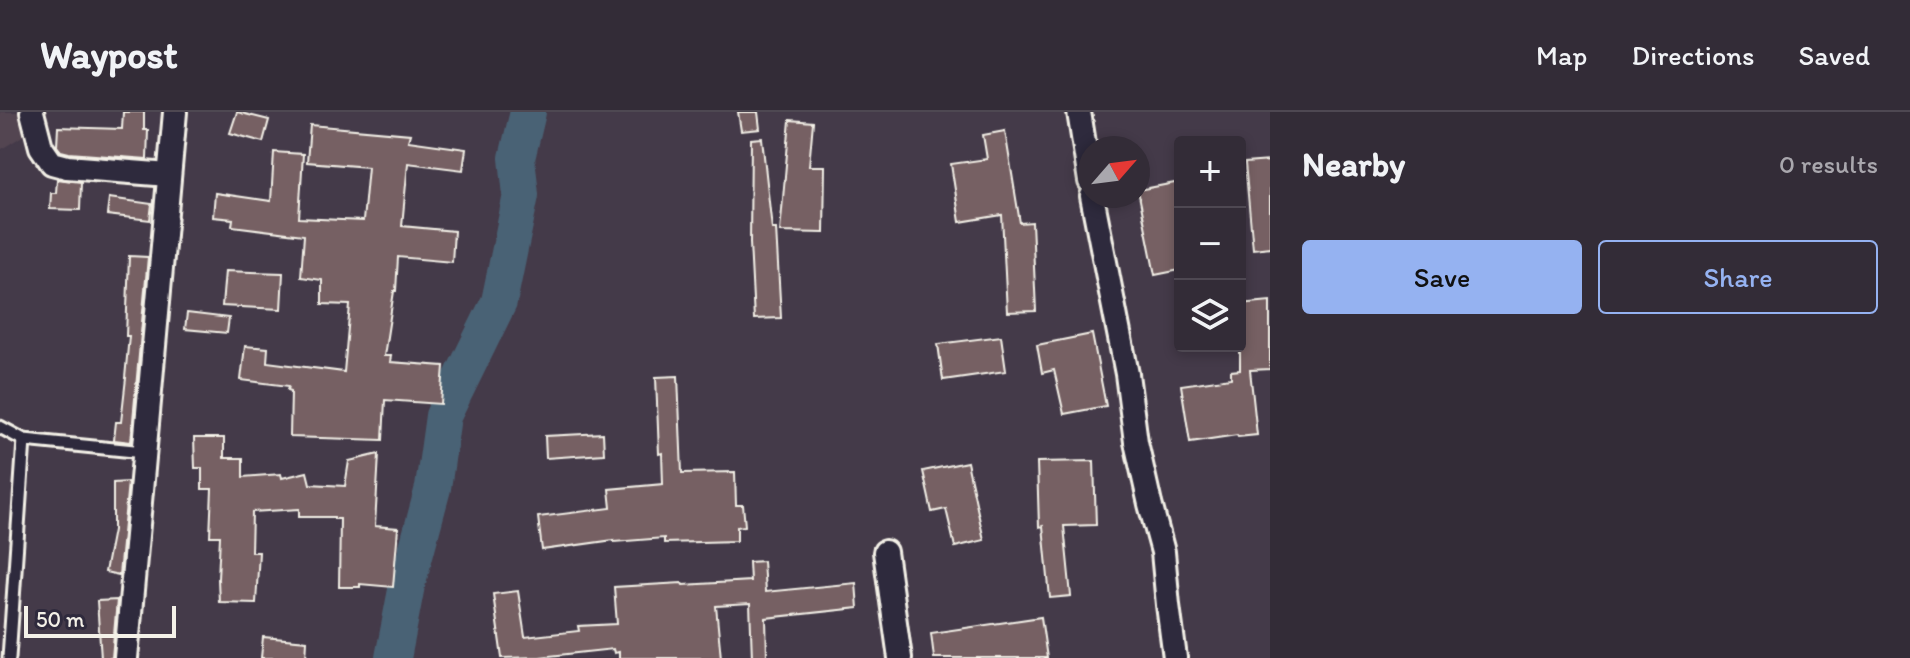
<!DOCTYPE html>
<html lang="en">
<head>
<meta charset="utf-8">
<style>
	body { margin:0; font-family:Itim,sans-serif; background:#3e3842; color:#f1f3f6 }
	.controls { position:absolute; right:24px; top:24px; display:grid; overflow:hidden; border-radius:8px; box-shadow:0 4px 12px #0003 }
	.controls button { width:72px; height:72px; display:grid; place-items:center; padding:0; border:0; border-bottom:2px solid #4e4852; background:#332c37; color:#f1f3f6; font:40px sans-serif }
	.compass { position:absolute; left:1078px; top:24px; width:72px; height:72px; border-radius:50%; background:#332c37; box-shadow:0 4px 12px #0003; rotate:62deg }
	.scale { position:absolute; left:24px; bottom:20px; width:152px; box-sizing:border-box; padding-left:8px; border:4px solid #f4f1e8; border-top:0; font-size:22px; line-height:28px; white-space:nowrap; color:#f4f1e8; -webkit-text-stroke:6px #2f2a3d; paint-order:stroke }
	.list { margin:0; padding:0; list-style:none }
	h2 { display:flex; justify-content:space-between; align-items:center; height:104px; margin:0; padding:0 32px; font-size:34px }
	h2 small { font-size:26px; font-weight:400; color:#a9a7ad }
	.actions { display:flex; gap:16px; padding:24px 32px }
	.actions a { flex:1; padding:18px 0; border:2px solid #95b2f1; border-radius:8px; text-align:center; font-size:28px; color:#95b2f1 }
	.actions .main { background:#95b2f1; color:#111 }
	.icon { flex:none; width:44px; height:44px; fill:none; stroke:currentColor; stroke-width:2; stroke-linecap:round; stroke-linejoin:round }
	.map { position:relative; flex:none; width:1270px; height:546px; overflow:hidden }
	header { display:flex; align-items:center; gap:48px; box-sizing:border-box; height:112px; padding:0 40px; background:#332c37; border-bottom:2px solid #4e4852 }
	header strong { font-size:38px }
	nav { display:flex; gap:44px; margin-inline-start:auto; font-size:28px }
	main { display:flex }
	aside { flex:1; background:#332c37 }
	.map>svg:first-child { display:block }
	.built { fill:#534551 }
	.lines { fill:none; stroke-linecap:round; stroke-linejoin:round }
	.river { stroke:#4a6274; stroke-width:36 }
	.building { fill:#766064; stroke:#f4f1e8; stroke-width:2 }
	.service-casing { stroke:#f4f1e8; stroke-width:17 }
	.minor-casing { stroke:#f4f1e8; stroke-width:28 }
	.service { stroke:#2f2a3d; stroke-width:11 }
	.minor { stroke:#2f2a3d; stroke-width:22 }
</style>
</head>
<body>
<header>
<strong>Waypost</strong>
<nav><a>Map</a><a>Directions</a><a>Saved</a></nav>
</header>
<main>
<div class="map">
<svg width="1270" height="546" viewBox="0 0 1270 546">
	<rect width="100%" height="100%" fill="#443a49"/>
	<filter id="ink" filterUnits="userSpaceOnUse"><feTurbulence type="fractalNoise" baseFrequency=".0125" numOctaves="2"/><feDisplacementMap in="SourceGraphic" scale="16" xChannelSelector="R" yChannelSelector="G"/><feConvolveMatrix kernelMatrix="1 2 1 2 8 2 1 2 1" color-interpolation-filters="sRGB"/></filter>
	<g filter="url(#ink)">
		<path class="built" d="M 0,0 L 25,0 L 29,20 L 0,38 Z"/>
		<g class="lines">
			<path class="river" d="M 393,546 L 407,473 L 433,376 L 443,304 L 499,190 L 521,83 L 517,46 L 528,0"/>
		</g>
		<g class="building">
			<path d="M 123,0 L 144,0 L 144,18 L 148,18 L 147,47 L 69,41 L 61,39 L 57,34 L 58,15 L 122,17 Z"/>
			<path d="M 237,0 L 269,8 L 263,30 L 230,21 Z"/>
			<path d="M 738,0 L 758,0 L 760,17 L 741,19 Z"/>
			<path d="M 790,8 L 813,10 L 809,54 L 825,54 L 824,121 L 780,120 Z"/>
			<path d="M 310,13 L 410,22 L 408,29 L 466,37 L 463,58 L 408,51 L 402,114 L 454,119 L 452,150 L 398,145 L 396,179 L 394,179 L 384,244 L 391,244 L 390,250 L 444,254 L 441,292 L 385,288 L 383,328 L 290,325 L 291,279 L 288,278 L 289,274 L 241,268 L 245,234 L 268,236 L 267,250 L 344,260 L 350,193 L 322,192 L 322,168 L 301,165 L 304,123 L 232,114 L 233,107 L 213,105 L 215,81 L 271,89 L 274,40 L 303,42 L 299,106 L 363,109 L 368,55 L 307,50 Z"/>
			<path d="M 1005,19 L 1020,111 L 1032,110 L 1036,199 L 1007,200 L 1002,103 L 960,110 L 951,52 L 987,47 L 983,23 Z"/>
			<path d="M 762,26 L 772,117 L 776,117 L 781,206 L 754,207 L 750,131 L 751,27 Z"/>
			<path d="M 1270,49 L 1270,135 L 1253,137 L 1245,51 Z"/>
			<path d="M 57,67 L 81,70 L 80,98 L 50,97 L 51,81 L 56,81 Z"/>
			<path d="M 1180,70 L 1180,158 L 1155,163 L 1138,78 Z"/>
			<path d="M 109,86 L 152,92 L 150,108 L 107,103 Z"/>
			<path d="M 129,144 L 148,145 L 131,330 L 114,328 L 116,310 L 121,310 L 126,266 L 125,266 L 129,224 L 126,224 Z"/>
			<path d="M 225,159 L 283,161 L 281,197 L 222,194 Z"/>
			<path d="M 1270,189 L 1270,257 L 1250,258 L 1257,323 L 1238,325 L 1237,323 L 1190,330 L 1181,273 L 1231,266 L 1231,259 L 1240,258 L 1240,192 Z"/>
			<path d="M 187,201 L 229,206 L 227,221 L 185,217 Z"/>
			<path d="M 1092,222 L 1106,294 L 1064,302 L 1054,258 L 1042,261 L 1037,233 Z"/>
			<path d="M 1001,224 L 1006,259 L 943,268 L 938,232 Z"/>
			<path d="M 678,264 L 682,361 L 735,360 L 736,393 L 743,393 L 745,414 L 737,415 L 737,429 L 664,431 L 664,426 L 614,430 L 614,428 L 542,438 L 538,405 L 611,396 L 609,377 L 663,372 L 662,341 L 659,342 L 656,265 Z"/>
			<path d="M 603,321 L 604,342 L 546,346 L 545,324 Z"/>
			<path d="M 194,326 L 224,326 L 224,346 L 243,346 L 243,365 L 281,362 L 282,366 L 307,360 L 310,372 L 345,374 L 349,349 L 379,342 L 375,414 L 398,416 L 393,475 L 360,472 L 360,475 L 339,475 L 340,407 L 334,407 L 334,405 L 299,405 L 299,397 L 252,400 L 251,440 L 259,440 L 256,491 L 219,490 L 218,467 L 220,424 L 210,424 L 212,377 L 202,377 L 202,356 L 195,356 Z"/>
			<path d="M 1094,349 L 1096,413 L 1064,414 L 1071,484 L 1050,486 L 1043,414 L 1039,415 L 1037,350 Z"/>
			<path d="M 967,350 L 984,428 L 955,435 L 946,397 L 932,400 L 923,359 Z"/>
			<path d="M 128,370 L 119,463 L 105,460 L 113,418 L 113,371 Z"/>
			<path d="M 763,449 L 765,480 L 856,471 L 858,496 L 766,506 L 767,546 L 752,546 L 750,492 L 716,494 L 721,546 L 619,546 L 619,540 L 614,541 L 613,537 L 540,545 L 502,546 L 493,482 L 518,479 L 525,525 L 579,519 L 578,514 L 617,512 L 614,475 L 682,471 L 683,473 L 750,469 L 749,450 Z"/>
			<path d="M 117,488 L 112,546 L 101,546 L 97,489 Z"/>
			<path d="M 1041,505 L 1047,546 L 934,546 L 931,521 Z"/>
			<path d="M 263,525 L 307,529 L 306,546 L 261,546 Z"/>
		</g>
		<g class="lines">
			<defs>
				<g id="service">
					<path d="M 0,315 L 24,328 L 144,340"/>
					<path d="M 9,546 L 24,328"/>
				</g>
				<g id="minor">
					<path d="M 32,0 L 41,35 L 52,51 L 67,55 L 169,63"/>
					<path d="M 1079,0 L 1090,69"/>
					<path d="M 1092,84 L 1127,262 L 1136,330 L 1150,392 L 1163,440 L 1168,493 L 1175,546"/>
					<path d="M 885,440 L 900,546"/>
					<path d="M 126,546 L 175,0"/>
				</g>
			</defs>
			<use href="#service" class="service-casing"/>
			<use href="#minor" class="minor-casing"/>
			<use href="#service" class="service"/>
			<use href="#minor" class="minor"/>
		</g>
	</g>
</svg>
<div class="controls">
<button>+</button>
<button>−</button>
<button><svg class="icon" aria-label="layers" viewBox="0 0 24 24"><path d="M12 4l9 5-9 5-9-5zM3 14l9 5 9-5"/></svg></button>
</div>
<svg class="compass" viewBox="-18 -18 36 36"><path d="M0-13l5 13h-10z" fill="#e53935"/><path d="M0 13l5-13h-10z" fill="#a9a7ad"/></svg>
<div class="scale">50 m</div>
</div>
<aside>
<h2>Nearby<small>0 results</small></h2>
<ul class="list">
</ul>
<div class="actions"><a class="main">Save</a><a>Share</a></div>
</aside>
</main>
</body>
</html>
